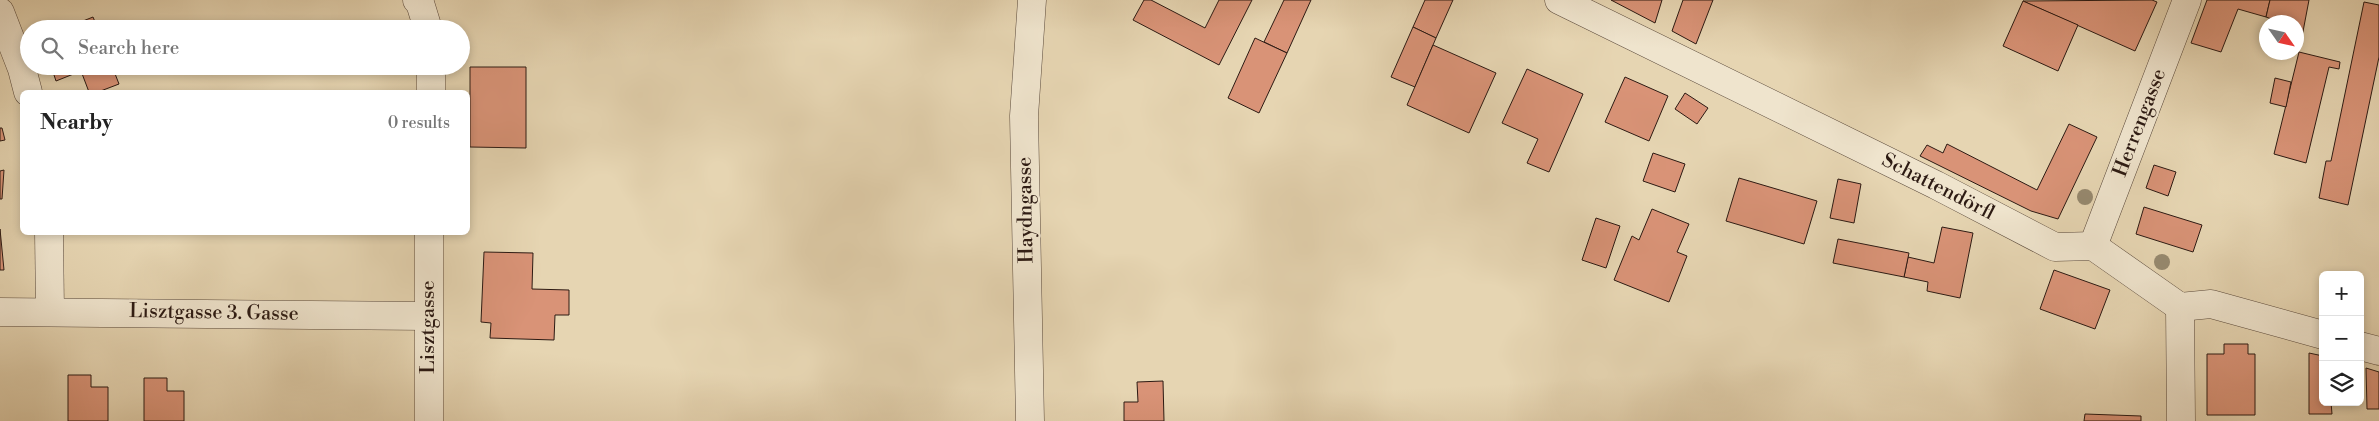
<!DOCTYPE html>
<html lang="en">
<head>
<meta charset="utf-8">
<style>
	body { margin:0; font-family:"Libre Bodoni",serif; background:#f6f6f6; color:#222 }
	.controls { position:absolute; right:15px; bottom:15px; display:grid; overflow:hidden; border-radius:8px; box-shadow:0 2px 8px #0003 }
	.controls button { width:45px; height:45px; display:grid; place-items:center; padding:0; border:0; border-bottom:1px solid #e0e0e0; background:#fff; color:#222; font:25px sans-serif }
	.compass { position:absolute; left:2259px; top:15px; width:45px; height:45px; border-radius:50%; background:#fff; box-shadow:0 2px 8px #0003; rotate:124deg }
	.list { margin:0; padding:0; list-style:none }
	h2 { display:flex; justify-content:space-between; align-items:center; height:65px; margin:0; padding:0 20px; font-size:21px }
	h2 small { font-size:16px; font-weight:400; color:#767676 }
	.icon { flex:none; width:28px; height:28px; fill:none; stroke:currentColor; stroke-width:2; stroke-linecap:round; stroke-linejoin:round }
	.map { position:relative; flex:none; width:2379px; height:421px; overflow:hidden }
	.search { position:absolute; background:#fff; box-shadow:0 2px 8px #0003; left:20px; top:20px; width:450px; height:55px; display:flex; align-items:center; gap:12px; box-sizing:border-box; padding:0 18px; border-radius:28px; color:#767676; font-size:19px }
	.panel { position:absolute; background:#fff; box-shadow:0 2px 8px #0003; left:20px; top:90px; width:450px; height:145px; border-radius:8px }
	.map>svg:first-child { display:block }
	.building { fill:#d99377; stroke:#2c1a13 }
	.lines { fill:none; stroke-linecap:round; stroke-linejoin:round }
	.street-casing { stroke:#5a493b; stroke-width:29 }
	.street { stroke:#efe4cd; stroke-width:28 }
	.tree { fill:#96896f }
	.labels { text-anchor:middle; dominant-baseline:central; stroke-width:4.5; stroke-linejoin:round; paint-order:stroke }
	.street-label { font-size:20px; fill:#2c1a13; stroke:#efe4cd }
</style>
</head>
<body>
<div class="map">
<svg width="2379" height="421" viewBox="0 0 2379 421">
	<rect width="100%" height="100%" fill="#e6d5b2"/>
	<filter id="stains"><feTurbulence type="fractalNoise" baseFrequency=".004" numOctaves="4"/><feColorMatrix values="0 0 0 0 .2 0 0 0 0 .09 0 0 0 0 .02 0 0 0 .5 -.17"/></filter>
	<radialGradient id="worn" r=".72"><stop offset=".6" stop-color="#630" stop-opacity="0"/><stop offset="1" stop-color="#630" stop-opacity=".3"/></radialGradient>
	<g class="building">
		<path d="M 1144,0 L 1151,0 L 1205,28 L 1219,0 L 1252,0 L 1219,65 L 1133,20 Z"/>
		<path d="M 1284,0 L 1311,0 L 1287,53 L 1264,42 Z"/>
		<path d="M 1425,0 L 1453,0 L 1436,38 L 1413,27 Z"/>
		<path d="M 1611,0 L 1662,0 L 1655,23 Z"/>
		<path d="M 1683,0 L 1713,0 L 1696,44 L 1672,31 Z"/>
		<path d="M 2152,0 L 2157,2 L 2135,51 L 2023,1 Z"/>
		<path d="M 2207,0 L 2270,0 L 2266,17 L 2238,9 L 2221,52 L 2191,43 Z"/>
		<path d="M 2270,0 L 2309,0 L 2301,42 L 2296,41 L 2296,22 L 2273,22 L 2274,20 L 2266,17 Z"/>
		<path d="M 2023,1 L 2078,25 L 2058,71 L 2003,46 Z"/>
		<path d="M 2364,2 L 2379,5 L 2379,57 L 2348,205 L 2319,198 L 2326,161 L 2331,161 Z"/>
		<path d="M 93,17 L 98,29 L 63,29 Z"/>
		<path d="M 1413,27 L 1436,38 L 1415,87 L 1391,77 Z"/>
		<path d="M 1255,38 L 1287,53 L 1259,113 L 1228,98 Z"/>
		<path d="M 1433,45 L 1496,73 L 1469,133 L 1407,105 Z"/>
		<path d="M 2299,52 L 2340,62 L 2339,69 L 2329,67 L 2306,163 L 2274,154 Z"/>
		<path d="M 51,66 L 112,66 L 119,84 L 98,92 L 89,92 L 81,71 L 56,81 Z"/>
		<path d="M 470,67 L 526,67 L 526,148 L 470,147 Z"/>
		<path d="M 1527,69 L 1583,94 L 1549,172 L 1527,163 L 1538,139 L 1502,123 Z"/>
		<path d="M 1625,77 L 1668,96 L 1649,141 L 1605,122 Z"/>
		<path d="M 2275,78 L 2291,82 L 2286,107 L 2270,103 Z"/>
		<path d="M 1685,93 L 1708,108 L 1697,124 L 1675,109 Z"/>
		<path d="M 2069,124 L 2097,137 L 2058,219 L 2031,211 L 1920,156 L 1927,145 L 1943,153 L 1947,144 L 2037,190 Z"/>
		<path d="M 0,128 L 2,128 L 5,140 L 0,141 Z"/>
		<path d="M 1653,153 L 1685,164 L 1675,192 L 1643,181 Z"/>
		<path d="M 2154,165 L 2176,172 L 2168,196 L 2146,188 Z"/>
		<path d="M 4,170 L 2,199 L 0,199 L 0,171 Z"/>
		<path d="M 1739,178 L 1817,201 L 1804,244 L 1726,221 Z"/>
		<path d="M 1838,179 L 1861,184 L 1854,223 L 1830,218 Z"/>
		<path d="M 2144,207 L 2202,225 L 2193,252 L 2136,234 Z"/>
		<path d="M 1652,209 L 1689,224 L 1677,252 L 1687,256 L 1669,302 L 1614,280 L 1632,236 L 1639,240 Z"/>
		<path d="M 1596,218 L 1620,226 L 1606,268 L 1582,260 Z"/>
		<path d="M 1942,227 L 1973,233 L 1960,298 L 1927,291 L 1928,282 L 1904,277 L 1908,257 L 1934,263 Z"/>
		<path d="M 0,229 L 4,270 L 0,270 Z"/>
		<path d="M 1838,239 L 1909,253 L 1904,277 L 1833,263 Z"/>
		<path d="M 484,252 L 533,253 L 532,289 L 569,290 L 569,315 L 555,315 L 554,340 L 490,338 L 491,323 L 481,322 Z"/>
		<path d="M 2054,270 L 2110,290 L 2095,329 L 2040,309 Z"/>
		<path d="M 2224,344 L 2248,344 L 2248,354 L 2255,354 L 2255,415 L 2207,415 L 2207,354 L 2224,354 Z"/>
		<path d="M 2309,353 L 2323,356 L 2323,402 L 2331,402 L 2332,414 L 2309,414 Z"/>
		<path d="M 2366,368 L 2379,372 L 2379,409 L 2367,409 Z"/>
		<path d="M 68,375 L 91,375 L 91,387 L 108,387 L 108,421 L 68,421 Z"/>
		<path d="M 144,378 L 167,378 L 167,391 L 184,391 L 184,421 L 144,421 Z"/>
		<path d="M 1163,381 L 1164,421 L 1124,421 L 1124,402 L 1138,402 L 1137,382 Z"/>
		<path d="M 2085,414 L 2141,416 L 2141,421 L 2084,421 Z"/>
	</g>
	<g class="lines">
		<defs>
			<g id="street">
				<path d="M 417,0 L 420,3 L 428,29"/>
				<path d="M 1559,0 L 1936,185 L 2055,247 L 2093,246 L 2180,307 L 2211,304 L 2323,335"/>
				<path d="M 0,12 L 22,69 L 28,92"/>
				<path d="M 431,92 L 431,66"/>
				<path d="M 49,232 L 50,311"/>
				<path d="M 2093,246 L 2187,0"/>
				<path d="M 2180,307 L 2181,421"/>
				<path d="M 0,312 L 427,316"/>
				<path d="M 2360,346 L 2379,351"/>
				<path d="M 429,421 L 429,232"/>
				<path d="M 1030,421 L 1024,116 L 1032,0"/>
			</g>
		</defs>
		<use href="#street" class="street-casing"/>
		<use href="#street" class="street"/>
	</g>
	<g class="tree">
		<circle cx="2085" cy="197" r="8"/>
		<circle cx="2162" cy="262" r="8"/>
	</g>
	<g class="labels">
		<g class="street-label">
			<text transform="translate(2140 123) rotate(-69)">Herrengasse</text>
			<text transform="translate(1938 187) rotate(27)">Schattendörfl</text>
			<text transform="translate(1026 210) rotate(-91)">Haydngasse</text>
			<text transform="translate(214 313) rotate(1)">Lisztgasse 3. Gasse</text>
			<text transform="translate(428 327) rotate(-90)">Lisztgasse</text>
		</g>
	</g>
	<rect width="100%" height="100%" filter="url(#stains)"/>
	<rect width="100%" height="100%" fill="url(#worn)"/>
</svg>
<div class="controls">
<button>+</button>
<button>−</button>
<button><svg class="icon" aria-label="layers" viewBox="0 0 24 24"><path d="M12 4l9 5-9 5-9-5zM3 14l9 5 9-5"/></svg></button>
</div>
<svg class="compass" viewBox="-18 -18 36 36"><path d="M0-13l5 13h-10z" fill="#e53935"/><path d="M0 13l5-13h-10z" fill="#767676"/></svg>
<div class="search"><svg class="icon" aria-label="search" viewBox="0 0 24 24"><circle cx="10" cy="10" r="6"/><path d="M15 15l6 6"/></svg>Search here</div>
<section class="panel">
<h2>Nearby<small>0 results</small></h2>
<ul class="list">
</ul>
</section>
</div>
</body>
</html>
